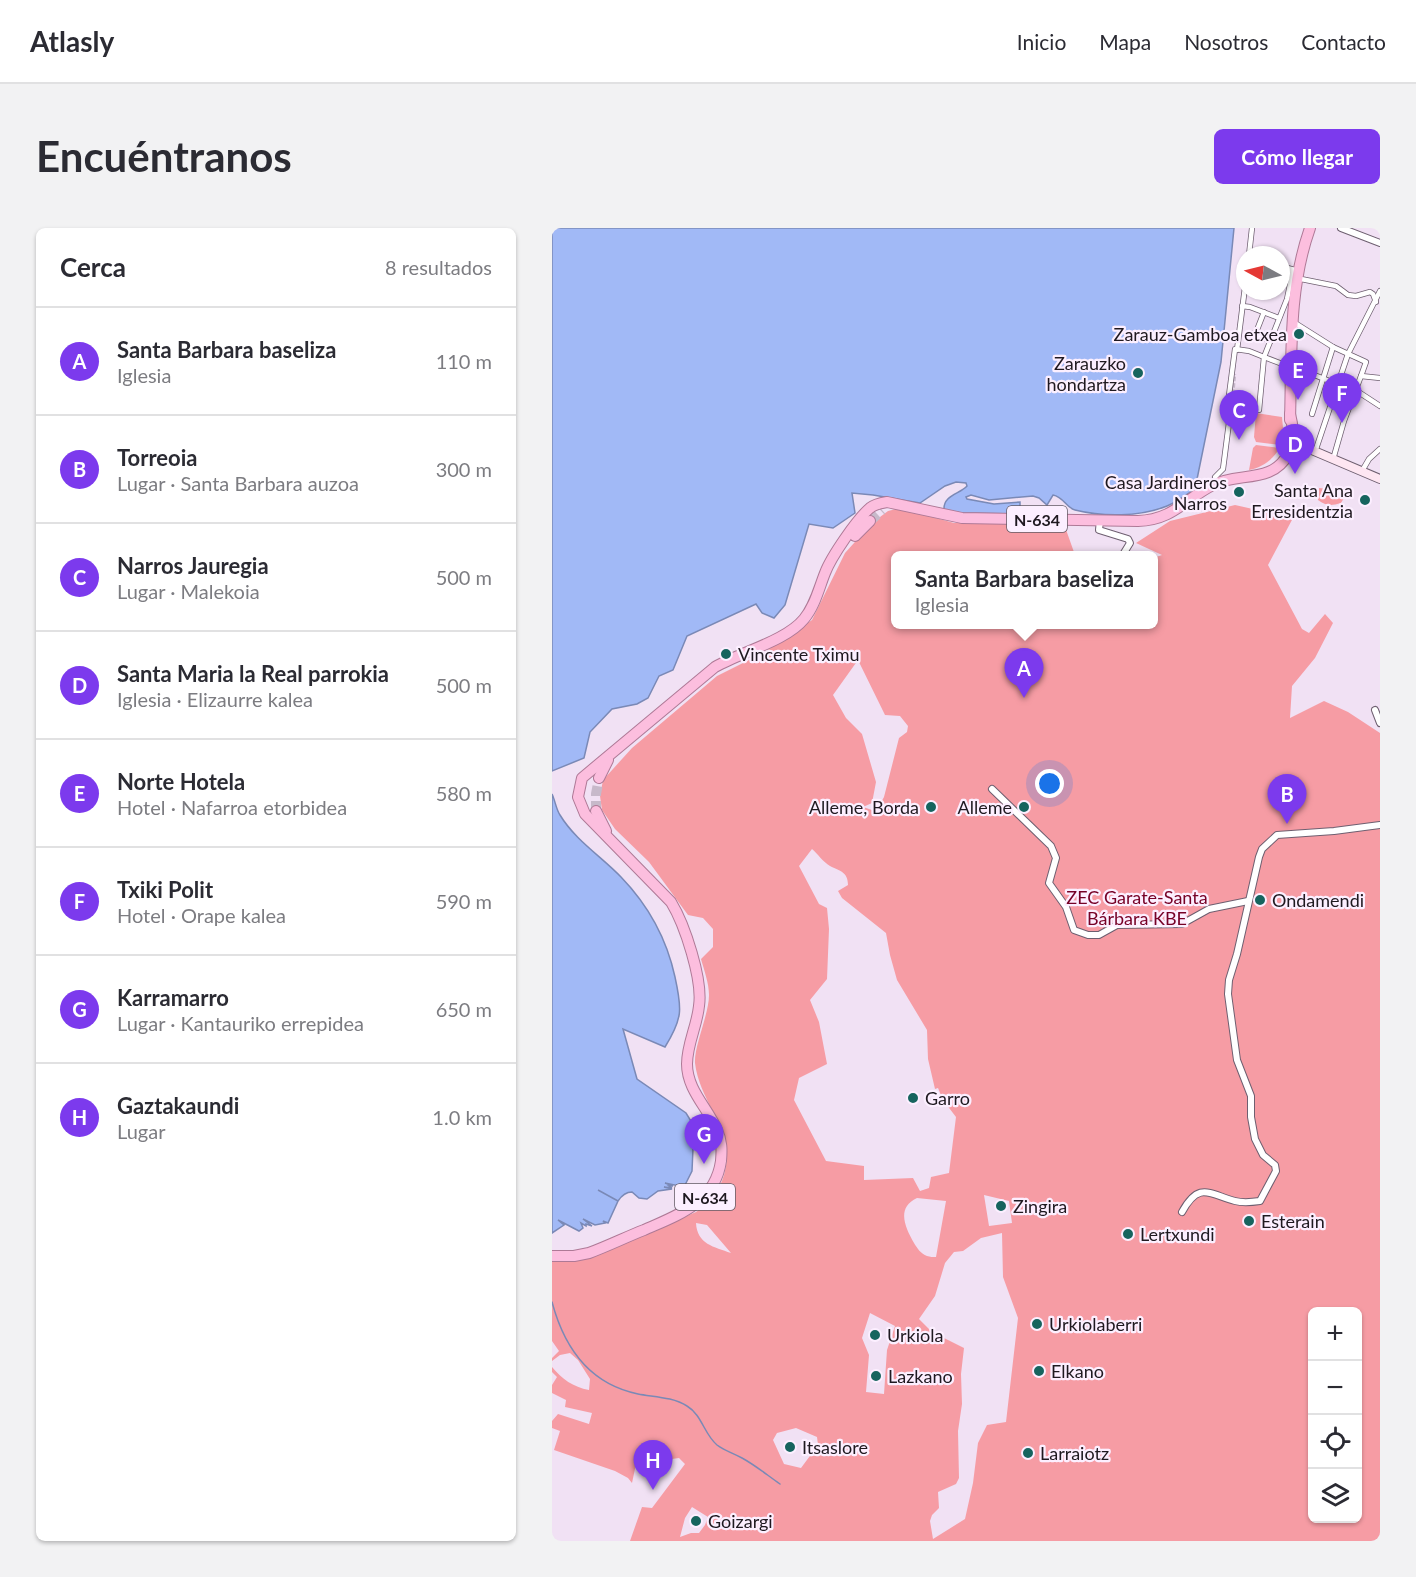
<!DOCTYPE html>
<html lang="es">
<head>
<meta charset="utf-8">
<style>
	body { margin:0; font-family:Lato,sans-serif; background:#f2f2f3; color:#2b2b33 }
	.controls { position:absolute; right:18px; bottom:18px; display:grid; overflow:hidden; border-radius:9px; box-shadow:0 2px 4px #0004 }
	.controls button { width:54px; height:54px; display:grid; place-items:center; padding:0; border:0; border-bottom:2px solid #e1e1e2; background:#fff; color:#2b2b33; font:30px sans-serif }
	.compass { position:absolute; left:684px; top:18px; width:54px; height:54px; border-radius:50%; background:#fff; box-shadow:0 2px 4px #0004; rotate:277deg }
	.you { position:absolute; left:498px; top:556px; width:21px; height:21px; margin:-15px; border:4px solid #fff; border-radius:50%; background:#1a73e8; box-shadow:0 0 0 9px #1a73e833 }
	.badge { display:grid; place-items:center; width:39px; height:39px; border-radius:50%; background:#7c3aed; color:#fff; font-size:20px; font-weight:700 }
	.pin { position:absolute; translate:-50% -50px; filter:drop-shadow(0 2px 3px #0008) }
	.pin::after { content:''; position:absolute; top:32px; width:21px; height:18px; background:inherit; clip-path:polygon(0 0,100% 0,50% 100%) }
	.popup { position:absolute; left:339px; top:323px; width:267px; height:78px; box-sizing:border-box; display:grid; place-content:center; border-radius:9px; background:#fff; filter:drop-shadow(0 2px 4px #0005); font-size:20px; white-space:nowrap; color:#7c7c81 }
	.popup b { font-size:22px; color:#2b2b33 }
	.popup::after { content:''; position:absolute; left:50%; top:100%; margin-left:-12px; border:12px solid transparent; border-top-color:#fff }
	.list { margin:0; padding:0; list-style:none }
	h2 { display:flex; justify-content:space-between; align-items:center; height:78px; margin:0; padding:0 24px; font-size:26px }
	h2 small { font-size:20px; font-weight:400; color:#7c7c81 }
	.list li { display:grid; grid-template-columns:39px 1fr auto; gap:18px; align-items:center; box-sizing:border-box; height:108px; padding:0 24px; border-top:2px solid #e1e1e2 }
	.list b { display:block; font-size:22px; white-space:nowrap }
	.list p { margin:0; font-size:20px; white-space:nowrap; color:#7c7c81 }
	.list em { font-size:20px; font-style:normal; color:#7c7c81 }
	.icon { flex:none; width:33px; height:33px; fill:none; stroke:currentColor; stroke-width:2; stroke-linecap:round; stroke-linejoin:round }
	.map { position:relative; flex:none; width:828px; height:1313px; overflow:hidden; border-radius:9px }
	header { display:flex; align-items:center; gap:36px; box-sizing:border-box; height:84px; padding:0 30px; background:#fff; border-bottom:2px solid #e1e1e2 }
	header strong { font-size:28px }
	nav { display:flex; gap:33px; margin-inline-start:auto; font-size:21px }
	.intro { display:flex; align-items:center; justify-content:space-between; box-sizing:border-box; height:144px; padding:0 36px }
	h1 { margin:0; font-size:42px }
	.button { padding:15px 27px; border-radius:9px; background:#7c3aed; color:#fff; font-size:21px; font-weight:700 }
	main { display:flex; gap:36px; padding:0 36px }
	aside { flex:1; background:#fff; border-radius:9px; box-shadow:0 2px 4px #0004 }
	.map>svg:first-child { display:block }
	.green { fill:#f69ca4; fill-rule:evenodd }
	.water { fill:#a1b9f6; stroke:#7a89b6; stroke-width:1.5 }
	.lines { fill:none; stroke-linecap:round; stroke-linejoin:round }
	.stream { stroke:#7a89b6; stroke-width:1.5 }
	.pedestrian-tunnel { stroke:#c7b9ca; stroke-width:4.5; stroke-dasharray:4.5 2; stroke-linecap:butt }
	.trunk-tunnel { stroke:#c7b9ca; stroke-width:10; stroke-dasharray:10 5; stroke-linecap:butt }
	.pedestrian-casing { stroke:#6e5f70; stroke-width:6 }
	.minor-casing { stroke:#6e5f70; stroke-width:8 }
	.secondary-casing { stroke:#6e5f70; stroke-width:10 }
	.trunk-casing { stroke:#ae7996; stroke-width:12 }
	.pedestrian { stroke:#fff; stroke-width:4.5 }
	.minor { stroke:#fff; stroke-width:6 }
	.secondary { stroke:#fee6f2; stroke-width:8 }
	.trunk { stroke:#fcbede; stroke-width:10 }
	.poi-dot { fill:#16645e; stroke:#fcefff; stroke-width:2 }
	.labels { text-anchor:middle; dominant-baseline:central; stroke-width:4.5; stroke-linejoin:round; paint-order:stroke }
	.shield { fill:#fcefff; stroke:#615963; stroke-width:1.5 }
	.shield-label { font-size:16px; font-weight:bold; fill:#1f1920 }
	.poi-label { font-size:18px; fill:#1f1920; stroke:#fcefff; text-anchor:start }
	.park-label { font-size:18px; fill:#760126; stroke:#fcefff }
</style>
</head>
<body>
<header>
<strong>Atlasly</strong>
<nav><a>Inicio</a><a>Mapa</a><a>Nosotros</a><a>Contacto</a></nav>
</header>
<div class="intro"><h1>Encuéntranos</h1><a class="button">Cómo llegar</a></div>
<main>
<aside>
<h2>Cerca<small>8 resultados</small></h2>
<ul class="list">
<li><span class="badge">A</span><div><b>Santa Barbara baseliza</b><p>Iglesia</p></div><em>110 m</em></li>
<li><span class="badge">B</span><div><b>Torreoia</b><p>Lugar · Santa Barbara auzoa</p></div><em>300 m</em></li>
<li><span class="badge">C</span><div><b>Narros Jauregia</b><p>Lugar · Malekoia</p></div><em>500 m</em></li>
<li><span class="badge">D</span><div><b>Santa Maria la Real parrokia</b><p>Iglesia · Elizaurre kalea</p></div><em>500 m</em></li>
<li><span class="badge">E</span><div><b>Norte Hotela</b><p>Hotel · Nafarroa etorbidea</p></div><em>580 m</em></li>
<li><span class="badge">F</span><div><b>Txiki Polit</b><p>Hotel · Orape kalea</p></div><em>590 m</em></li>
<li><span class="badge">G</span><div><b>Karramarro</b><p>Lugar · Kantauriko errepidea</p></div><em>650 m</em></li>
<li><span class="badge">H</span><div><b>Gaztakaundi</b><p>Lugar</p></div><em>1.0 km</em></li>
</ul>
</aside>
<div class="map">
<svg width="828" height="1313" viewBox="0 0 828 1313">
	<rect width="100%" height="100%" fill="#f1e1f4"/>
	<g class="green">
		<path d="M 704,185 L 730,189 L 732,211 L 729,217 L 704,214 L 702,209 Z"/>
		<path d="M 704,217 L 728,220 C 720,232 711,239 697,242 L 701,220 Z"/>
		<path d="M 767,260 L 796,263 L 789,275 C 779,278 774,278 766,272 Z"/>
		<path d="M 683,277 L 741,290 L 716,337 L 750,401 L 757,405 L 773,386 L 781,395 L 763,430 L 740,458 L 738,490 L 772,473 L 796,484 L 828,505 L 828,1313 L 78,1313 L 90,1279 L 100,1280 L 133,1236 L 127,1230 L 84,1236 L 80,1255 L 76,1250 L 63,1243 L 2,1222 L 8,1203 L 0,1200 L 0,1193 L 6,1186 L 37,1196 L 40,1185 L 13,1179 L 14,1172 L 0,1165 L 0,1157 L 5,1149 L 0,1144 L 0,1139 C 10,1151 21,1159 37,1162 L 38,1151 L 26,1132 L 18,1125 L 8,1127 L 0,1133 L 0,1130 L 7,1123 L 0,1113 L 0,1034 L 18,1034 L 37,1030 L 144,984 C 155,976 164,966 170,953 C 188,906 148,878 143,835 C 142,818 157,786 157,767 C 157,755 152,742 149,731 L 161,719 L 161,701 L 151,690 L 136,687 L 97,634 L 63,601 L 50,582 L 48,568 L 51,552 L 80,520 L 165,448 L 211,425 L 260,392 L 293,325 L 320,295 L 336,283 L 348,280 L 402,295 L 512,296 L 523,327 L 343,328 L 343,396 L 601,396 L 601,330 L 610,327 L 584,315 L 618,293 ZM 306,432 L 333,487 L 348,488 L 356,498 L 355,504 L 347,510 L 332,569 L 327,578 L 320,582 L 311,579 L 320,575 L 324,554 L 310,506 L 294,490 L 281,467 ZM 260,621 C 266,626 271,634 278,638 C 288,643 296,644 296,657 L 286,663 L 290,670 L 334,705 L 338,727 L 345,752 L 375,802 L 376,831 L 383,861 L 386,860 L 391,872 L 404,889 L 397,945 L 379,949 L 377,960 L 368,963 L 361,950 L 312,952 L 312,938 L 274,933 L 242,872 L 247,850 L 275,836 L 267,794 L 258,772 L 275,751 L 277,701 L 275,680 L 267,676 L 247,638 ZM 432,967 L 457,973 L 460,995 L 437,998 ZM 365,970 L 394,973 L 384,1029 C 381,1029 378,1029 375,1028 C 369,1026 365,1020 362,1015 C 353,999 344,980 365,970 ZM 144,995 L 155,997 L 179,1025 C 162,1019 145,1016 144,995 ZM 450,1005 L 451,1049 L 466,1090 L 454,1194 L 435,1197 L 426,1215 L 421,1255 L 413,1291 L 381,1311 L 378,1293 L 380,1287 L 387,1280 L 386,1264 L 404,1256 L 407,1250 L 406,1203 L 410,1176 L 409,1146 L 412,1120 L 380,1104 L 367,1091 L 383,1068 L 393,1035 L 402,1024 L 411,1023 L 429,1010 ZM 760,1084 L 806,1084 L 806,1290 L 760,1290 ZM 318,1085 L 343,1098 L 335,1122 L 332,1166 L 314,1164 L 317,1127 L 310,1110 ZM 244,1200 L 265,1209 L 266,1217 L 249,1240 L 232,1236 L 221,1212 L 225,1205 ZM 140,1279 L 156,1289 L 153,1297 L 147,1305 L 139,1305 L 128,1309 L 133,1290 Z"/>
	</g>
	<g class="water">
		<path d="M 0,0 L 682,0 L 669,134 L 643,261 C 634,267 625,274 615,278 C 588,289 551,289 523,282 C 514,280 512,269 501,267 L 495,277 L 487,270 L 481,268 L 437,272 L 419,267 L 414,269 L 415,271 L 442,276 L 468,274 L 468,286 L 409,285 L 392,282 C 391,267 408,266 415,258 L 414,255 L 404,254 L 393,258 L 368,275 L 321,267 L 300,265 L 303,285 L 281,300 L 257,296 L 233,377 L 222,390 L 210,385 L 204,376 L 135,408 L 121,442 L 107,448 L 96,470 L 85,476 L 60,481 L 38,504 L 32,530 L 0,543 Z"/>
		<path d="M 0,566 C 3,572 4,581 8,587 C 23,612 50,629 69,649 C 96,677 115,712 123,749 C 130,781 131,790 113,819 L 71,801 L 85,851 L 134,885 L 142,898 L 140,943 L 132,959 L 113,955 L 121,958 L 117,958 L 120,960 L 112,959 L 120,961 L 106,963 L 95,971 L 87,970 L 80,964 C 74,964 70,967 66,973 L 46,962 L 66,973 L 56,995 L 51,993 L 53,995 L 43,997 L 31,991 L 40,998 L 34,996 L 34,998 L 29,995 L 31,1000 L 27,1003 L 6,992 L 12,997 L 0,1005 Z"/>
	</g>
	<g class="lines">
		<path class="stream" d="M 0,1074 C 12,1119 37,1156 86,1166 C 102,1169 121,1169 135,1178 C 150,1187 152,1206 165,1217 C 173,1223 181,1225 190,1230 C 203,1237 215,1247 228,1256"/>
		<path class="pedestrian-tunnel" d="M 679,179 L 682,146"/>
		<g class="trunk-tunnel">
			<path d="M 318,293 L 330,282"/>
			<path d="M 44,583 L 44,566 L 47,550"/>
		</g>
		<defs>
			<g id="pedestrian">
				<path d="M 697,27 L 700,0"/>
				<path d="M 749,51 L 784,58 L 796,67 L 804,68 L 818,64 L 821,66 L 824,74"/>
				<path d="M 690,78 L 698,79 L 727,90"/>
				<path d="M 743,95 L 781,119 L 814,134 L 809,148"/>
				<path d="M 699,105 L 719,113"/>
				<path d="M 703,107 L 712,84"/>
				<path d="M 683,121 L 697,123 L 712,129 L 707,182 L 676,175 Z"/>
				<path d="M 685,122 L 693,59"/>
				<path d="M 733,137 L 712,129 L 735,71 L 741,42"/>
				<path d="M 742,139 L 808,165 L 828,178"/>
				<path d="M 760,186 L 781,119"/>
				<path d="M 764,221 L 796,126 L 828,63"/>
				<path d="M 782,228 L 792,193 L 809,148 L 828,150"/>
				<path d="M 810,243 L 817,231 L 828,221"/>
				<path d="M 663,249 L 671,241 L 679,179"/>
			</g>
			<g id="minor">
				<path d="M 789,0 L 828,15"/>
				<path d="M 729,39 L 747,44"/>
				<path d="M 548,292 L 547,302 L 576,311 L 578,315 L 570,328"/>
				<path d="M 823,482 L 828,495"/>
				<path d="M 440,561 L 499,618 L 504,630 L 497,655 L 514,679 L 522,702 L 536,707 L 547,707 L 565,697 L 630,696 L 657,681 L 696,673"/>
				<path d="M 630,984 C 647,953 657,966 683,973 C 691,975 701,974 708,973 L 724,943 L 723,937 L 711,927 L 703,911 L 699,889 L 699,868 L 685,832 L 676,766 L 677,752 L 685,726 L 707,629 L 710,621 L 725,607 L 782,603 L 828,597"/>
			</g>
			<path id="secondary" d="M 735,219 L 742,215 L 748,217 L 828,251"/>
			<g id="trunk">
				<path d="M 738,192 C 740,127 736,62 758,0"/>
				<path d="M 303,308 L 318,293"/>
				<path d="M 47,550 L 56,532"/>
				<path d="M 44,583 L 54,603"/>
				<path d="M 0,1028 L 22,1028 L 37,1025 C 56,1018 74,1009 92,1002 C 126,987 163,975 169,933 C 170,922 170,913 165,902 C 156,880 135,862 135,836 C 135,816 145,798 147,778 C 151,752 133,697 119,674 L 33,586 L 26,569 L 30,550 L 163,439 C 189,424 234,413 252,391 C 263,378 267,360 273,345 C 279,329 305,291 318,280 C 323,276 329,275 335,274 L 410,290 L 586,293 C 621,292 633,271 661,257 C 685,244 721,256 736,226 C 742,212 742,200 738,186"/>
			</g>
		</defs>
		<use href="#pedestrian" class="pedestrian-casing"/>
		<use href="#minor" class="minor-casing"/>
		<use href="#secondary" class="secondary-casing"/>
		<use href="#trunk" class="trunk-casing"/>
		<use href="#pedestrian" class="pedestrian"/>
		<use href="#minor" class="minor"/>
		<use href="#secondary" class="secondary"/>
		<use href="#trunk" class="trunk"/>
	</g>
	<g class="poi-dot">
		<circle cx="747" cy="106" r="6"/>
		<circle cx="586" cy="145" r="6"/>
		<circle cx="687" cy="264" r="6"/>
		<circle cx="813" cy="272" r="6"/>
		<circle cx="174" cy="426" r="6"/>
		<circle cx="379" cy="579" r="6"/>
		<circle cx="472" cy="579" r="6"/>
		<circle cx="708" cy="672" r="6"/>
		<circle cx="361" cy="870" r="6"/>
		<circle cx="449" cy="978" r="6"/>
		<circle cx="697" cy="993" r="6"/>
		<circle cx="576" cy="1006" r="6"/>
		<circle cx="485" cy="1096" r="6"/>
		<circle cx="323" cy="1107" r="6"/>
		<circle cx="487" cy="1143" r="6"/>
		<circle cx="324" cy="1148" r="6"/>
		<circle cx="238" cy="1219" r="6"/>
		<circle cx="476" cy="1225" r="6"/>
		<circle cx="144" cy="1293" r="6"/>
	</g>
	<g class="labels">
		<g class="shield">
			<rect x="455" y="278" width="60" height="26" rx="4.5"/>
			<rect x="123" y="956" width="60" height="26" rx="4.5"/>
		</g>
		<g class="shield-label">
			<text x="485" y="291">N-634</text>
			<text x="153" y="969">N-634</text>
		</g>
		<g class="poi-label">
			<text x="735" y="106" text-anchor="end">Zarauz-Gamboa etxea</text>
			<text x="574" y="135" text-anchor="end">Zarauzko<tspan x="574" dy="21">hondartza</tspan></text>
			<text x="675" y="254" text-anchor="end">Casa Jardineros<tspan x="675" dy="21">Narros</tspan></text>
			<text x="801" y="262" text-anchor="end">Santa Ana<tspan x="801" dy="21">Erresidentzia</tspan></text>
			<text x="186" y="426">Vincente Tximu</text>
			<text x="367" y="579" text-anchor="end">Alleme, Borda</text>
			<text x="460" y="579" text-anchor="end">Alleme</text>
			<text x="720" y="672">Ondamendi</text>
			<text x="373" y="870">Garro</text>
			<text x="461" y="978">Zingira</text>
			<text x="709" y="993">Esterain</text>
			<text x="588" y="1006">Lertxundi</text>
			<text x="497" y="1096">Urkiolaberri</text>
			<text x="335" y="1107">Urkiola</text>
			<text x="499" y="1143">Elkano</text>
			<text x="336" y="1148">Lazkano</text>
			<text x="250" y="1219">Itsaslore</text>
			<text x="488" y="1225">Larraiotz</text>
			<text x="156" y="1293">Goizargi</text>
		</g>
		<g class="park-label">
			<text x="585" y="669">ZEC Garate-Santa<tspan x="585" dy="21">Bárbara KBE</tspan></text>
		</g>
	</g>
</svg>
<div class="controls">
<button>+</button>
<button>−</button>
<button><svg class="icon" aria-label="locate" viewBox="0 0 24 24"><circle cx="12" cy="12" r="6"/><path d="M12 2v4M12 18v4M2 12h4M18 12h4"/></svg></button>
<button><svg class="icon" aria-label="layers" viewBox="0 0 24 24"><path d="M12 4l9 5-9 5-9-5zM3 14l9 5 9-5"/></svg></button>
</div>
<svg class="compass" viewBox="-18 -18 36 36"><path d="M0-13l5 13h-10z" fill="#e53935"/><path d="M0 13l5-13h-10z" fill="#7c7c81"/></svg>
<div class="you"></div>
<div class="pin badge" style="left:472px;top:470px">A</div>
<div class="popup"><b>Santa Barbara baseliza</b>Iglesia</div>
<div class="pin badge" style="left:735px;top:596px">B</div>
<div class="pin badge" style="left:687px;top:212px">C</div>
<div class="pin badge" style="left:743px;top:246px">D</div>
<div class="pin badge" style="left:746px;top:172px">E</div>
<div class="pin badge" style="left:790px;top:195px">F</div>
<div class="pin badge" style="left:152px;top:936px">G</div>
<div class="pin badge" style="left:101px;top:1262px">H</div>
</div>
</main>
</body>
</html>
